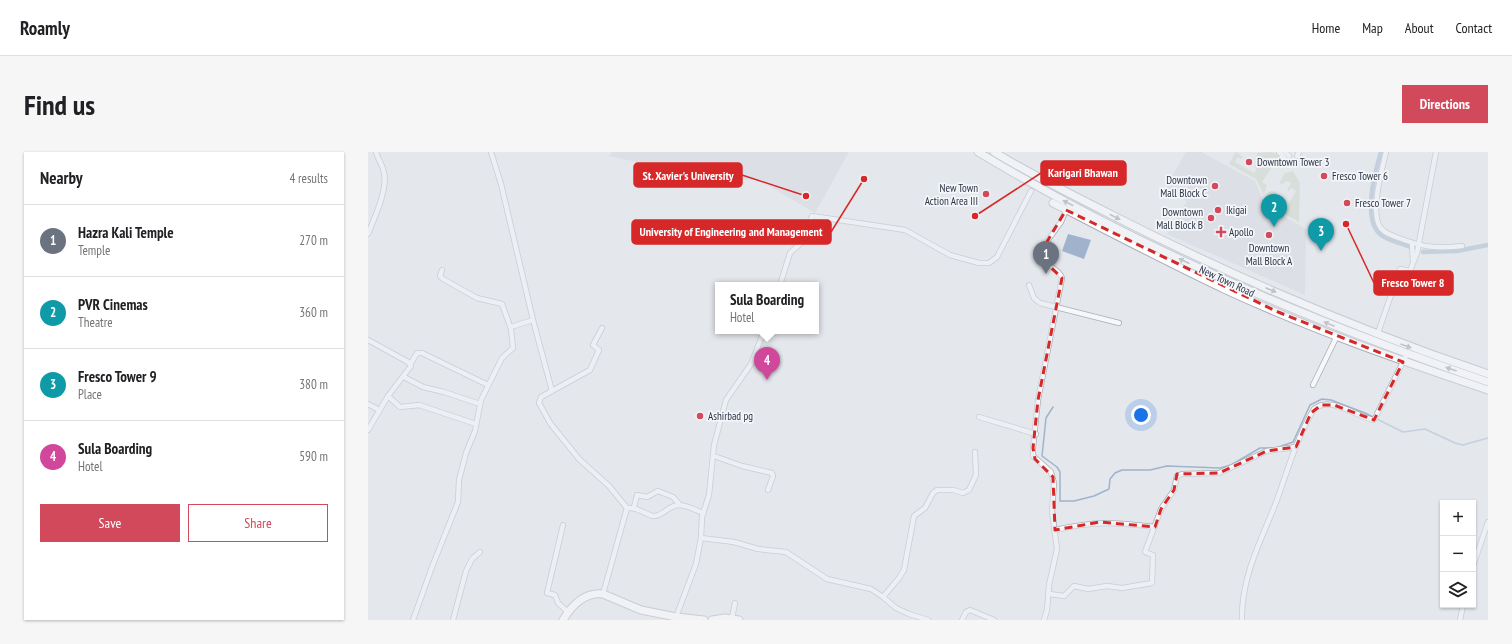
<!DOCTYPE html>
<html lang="en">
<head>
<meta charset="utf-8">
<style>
	body { margin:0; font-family:"PT Sans Narrow",sans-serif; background:#f6f6f6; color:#202124 }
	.controls { position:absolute; right:12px; bottom:12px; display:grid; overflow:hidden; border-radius:0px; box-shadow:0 1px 3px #0004 }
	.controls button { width:36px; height:36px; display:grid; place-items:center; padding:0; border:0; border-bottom:1px solid #e0e0e0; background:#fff; color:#202124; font:20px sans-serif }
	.you { position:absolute; left:773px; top:263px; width:14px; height:14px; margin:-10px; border:3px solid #fff; border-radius:50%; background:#1a73e8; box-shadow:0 0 0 6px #1a73e833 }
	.badge { display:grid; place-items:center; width:26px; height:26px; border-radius:50%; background:#d1495b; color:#fff; font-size:13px; font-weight:700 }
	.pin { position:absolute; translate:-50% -33px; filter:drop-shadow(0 1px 2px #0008) }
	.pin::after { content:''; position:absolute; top:21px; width:14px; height:12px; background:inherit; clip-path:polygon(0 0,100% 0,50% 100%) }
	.popup { position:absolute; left:347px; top:130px; width:104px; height:52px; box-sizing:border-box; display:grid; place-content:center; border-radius:0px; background:#fff; filter:drop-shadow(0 1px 3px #0005); font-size:13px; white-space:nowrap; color:#757577 }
	.popup b { font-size:15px; color:#202124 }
	.popup::after { content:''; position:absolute; left:50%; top:100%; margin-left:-8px; border:8px solid transparent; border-top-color:#fff }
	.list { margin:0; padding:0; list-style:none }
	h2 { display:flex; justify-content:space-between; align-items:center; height:52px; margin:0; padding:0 16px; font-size:17px }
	h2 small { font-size:13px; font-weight:400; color:#757577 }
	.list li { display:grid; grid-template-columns:26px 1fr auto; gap:12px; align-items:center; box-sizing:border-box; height:72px; padding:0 16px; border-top:1px solid #e0e0e0 }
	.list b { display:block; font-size:15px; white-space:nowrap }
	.list p { margin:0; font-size:13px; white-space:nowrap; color:#757577 }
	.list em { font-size:13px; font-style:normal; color:#757577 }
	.actions { display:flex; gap:8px; padding:12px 16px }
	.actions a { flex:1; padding:9px 0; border:1px solid #d1495b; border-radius:0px; text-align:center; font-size:14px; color:#d1495b }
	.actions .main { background:#d1495b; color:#fff }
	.icon { flex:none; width:22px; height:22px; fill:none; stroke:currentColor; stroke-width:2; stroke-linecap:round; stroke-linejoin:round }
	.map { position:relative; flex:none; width:1120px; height:468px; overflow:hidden; border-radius:0px }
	header { display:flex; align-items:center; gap:24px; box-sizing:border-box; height:56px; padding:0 20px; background:#fff; border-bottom:1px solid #e0e0e0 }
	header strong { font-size:19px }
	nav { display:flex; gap:22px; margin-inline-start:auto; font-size:14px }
	.intro { display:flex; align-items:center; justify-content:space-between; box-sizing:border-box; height:96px; padding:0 24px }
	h1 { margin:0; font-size:28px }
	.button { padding:10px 18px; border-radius:0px; background:#d1495b; color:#fff; font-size:14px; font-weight:700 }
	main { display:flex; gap:24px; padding:0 24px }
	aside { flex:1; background:#fff; border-radius:0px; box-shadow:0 1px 3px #0004 }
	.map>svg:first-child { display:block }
	.built { fill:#d2d6de }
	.green { fill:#c9d6c5 }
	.water { fill:#9fb4cc }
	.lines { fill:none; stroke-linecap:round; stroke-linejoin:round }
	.stream { stroke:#9fb4cc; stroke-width:1.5 }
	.canal { stroke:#9fb4cc; stroke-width:4.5 }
	.street-casing { stroke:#a9aeb7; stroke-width:6 }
	.secondary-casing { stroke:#a9aeb7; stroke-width:9 }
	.primary-casing { stroke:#a3abb8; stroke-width:9 }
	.street { stroke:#f7f8fa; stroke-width:4.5 }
	.secondary { stroke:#fff; stroke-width:7 }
	.primary { stroke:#fff; stroke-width:7 }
	.oneway { fill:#959aa2 }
	.marked { fill:none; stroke:#d62828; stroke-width:3; stroke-dasharray:8 5; stroke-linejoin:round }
	.poi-dot { fill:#d1495b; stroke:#f4f6f9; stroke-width:1.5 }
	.labels { text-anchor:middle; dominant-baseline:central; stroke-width:3.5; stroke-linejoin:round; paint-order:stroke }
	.poi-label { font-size:11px; fill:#2b3445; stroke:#f4f6f9; text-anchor:start }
	.street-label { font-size:11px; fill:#2b3445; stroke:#f4f6f9 }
	.leader { fill:none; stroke:#d62828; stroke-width:1.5 }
	.callout-dot { fill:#d62828; stroke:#f4f6f9; stroke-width:1.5 }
	.callout { fill:#d62828; stroke:#d62828; stroke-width:1.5 }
	.callout-label { font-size:12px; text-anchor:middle; font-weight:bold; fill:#fff }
</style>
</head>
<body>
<header>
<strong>Roamly</strong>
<nav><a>Home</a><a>Map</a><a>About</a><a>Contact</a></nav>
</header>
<div class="intro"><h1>Find us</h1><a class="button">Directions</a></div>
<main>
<aside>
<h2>Nearby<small>4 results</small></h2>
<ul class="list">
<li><span class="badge" style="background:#6b7280">1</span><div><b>Hazra Kali Temple</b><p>Temple</p></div><em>270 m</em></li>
<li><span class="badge" style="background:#0f9aa8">2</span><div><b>PVR Cinemas</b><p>Theatre</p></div><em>360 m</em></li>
<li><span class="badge" style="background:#0f9aa8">3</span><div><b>Fresco Tower 9</b><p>Place</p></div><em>380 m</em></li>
<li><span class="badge" style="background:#d1479c">4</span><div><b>Sula Boarding</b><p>Hotel</p></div><em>590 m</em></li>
</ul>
<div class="actions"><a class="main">Save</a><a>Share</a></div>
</aside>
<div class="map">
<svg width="1120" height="468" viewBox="0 0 1120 468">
	<rect width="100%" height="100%" fill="#e4e7ec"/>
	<g class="built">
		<path d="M 244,0 L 481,0 L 447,61 L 391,28 L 366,28 L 326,22 L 241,4 Z"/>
		<path d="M 818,0 L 833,0 L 887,29 L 897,53 L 938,77 L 937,143 L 799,82 L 819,49 L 798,35 Z"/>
	</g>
	<g class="green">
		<path d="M 868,0 L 875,5 L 873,7 L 870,5 L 867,10 L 886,21 L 889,16 L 886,15 L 888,13 L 894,16 L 896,12 L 894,10 L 895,8 L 888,4 L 890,1 L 904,0 L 911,4 L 913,9 L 911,13 L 904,15 L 894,30 L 899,33 L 896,43 L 888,27 L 861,12 Z"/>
		<path d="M 925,19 L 932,31 L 931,70 L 899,52 L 897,45 L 900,40 L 905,39 L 909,41 L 903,51 L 905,53 L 904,54 L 908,57 L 911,51 L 913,52 L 912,56 L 917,58 L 928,39 L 923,36 L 921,39 L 919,38 L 923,31 L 919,29 L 914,32 L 911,31 L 917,21 Z"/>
	</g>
	<path class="water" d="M 700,82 L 723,88 L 716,107 L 694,99 Z"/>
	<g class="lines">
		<g class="stream">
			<path d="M 685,255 L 678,266 L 674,304 L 689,315 L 692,320 L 692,349 L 706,349 L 726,344 L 741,337 L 742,327 L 747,321 L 754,318 L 782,318 L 799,314 L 852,316 L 863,313 L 892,296 L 904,296"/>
			<path d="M 908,296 L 925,290 L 942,253 L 954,247 L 963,248 L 997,261 L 1035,280 L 1057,277 L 1087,291 L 1095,293 L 1120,286"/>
		</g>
		<g class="canal">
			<path d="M 1013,0 C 1007,20 994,68 1013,83 C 1021,89 1033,91 1042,95"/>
			<path d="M 1055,100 L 1089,99 L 1120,93"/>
		</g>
		<defs>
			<g id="street">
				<path d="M 123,0 L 133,32 L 165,168 L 184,239"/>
				<path d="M 911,0 L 918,8"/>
				<path d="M 917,0 L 921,4"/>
				<path d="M 1018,0 C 1014,17 1003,57 1011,73 C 1014,80 1021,82 1028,85 C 1053,95 1067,97 1094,94"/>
				<path d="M 929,4 L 931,0"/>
				<path d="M 0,82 C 6,67 20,37 16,21 C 15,13 10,8 8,0"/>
				<path d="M 1044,91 L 1045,110"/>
				<path d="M 412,133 L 422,101 L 434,90 L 444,64 L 537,78 L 582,103 L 611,111 L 621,111 L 629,105 L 663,39"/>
				<path d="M 661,133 L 666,146 L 672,151 L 751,171"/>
				<path d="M 143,175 L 165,168"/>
				<path d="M 234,176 L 225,193 L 231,198 L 222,218 L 173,245 L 171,251 L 182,271 L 211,307 L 241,334 L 259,356 L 235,442"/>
				<path d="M 1011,178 L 1032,117 L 1042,119 L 1049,101 L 1068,0"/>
				<path d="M 0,188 L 40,210 L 43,214 L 20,244 L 0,278"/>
				<path d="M 43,211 L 49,201 L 54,201 L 120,233"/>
				<path d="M 36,225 L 55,235 L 76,240 L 112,252"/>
				<path d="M 945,233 L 969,184"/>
				<path d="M 20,244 L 32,255 L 51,253 L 108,272"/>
				<path d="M 0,252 L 11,258"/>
				<path d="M 611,265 L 668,282"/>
				<path d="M 346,304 L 374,314 L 404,321 L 405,324 L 400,338"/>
				<path d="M 266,355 L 269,343 L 279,345 L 290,339 L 305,345 L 312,353"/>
				<path d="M 259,356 C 272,355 275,362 285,364 C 295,365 300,353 311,353 C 318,353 328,358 335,361"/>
				<path d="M 195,373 L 179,441 L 187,443 L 190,451 L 200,460"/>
				<path d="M 687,378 C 726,369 748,370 787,375"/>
				<path d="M 333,386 L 366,390 L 390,397 L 418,400 L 459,427 L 503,437 L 515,445 L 528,456 L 541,462 L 560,468"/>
				<path d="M 1105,414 L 1120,370"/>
				<path d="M 681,442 L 696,444 L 706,434 L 720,437 L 739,434 L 754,436 L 784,431 L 785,403 L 777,400 L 793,357 L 806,338 L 809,324 L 814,322 L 851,321 L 899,299 L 928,295"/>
				<path d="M 515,445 L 531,426 L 536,418 L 546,364 L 557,356 L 565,341 L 569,338 L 585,338 L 595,341 L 601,338 L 608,323 L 607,300"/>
				<path d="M 308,465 L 328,412 L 333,386 L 334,365 L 341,343 L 346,293 L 358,248 L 383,212 L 396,179"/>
				<path d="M 364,466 L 367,451"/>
				<path d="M 45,468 L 64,415 L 90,350 L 91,328 L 98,301 L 107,279 L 113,248 L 134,206 L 145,196 L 143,177 L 134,152 L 109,146 L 75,127 L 72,124 L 74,118"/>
				<path d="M 85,468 L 98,419 L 104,407 L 112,400"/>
				<path d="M 594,468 L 598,460 L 602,458 L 626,468"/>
				<path d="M 676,468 L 679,458 L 681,433 L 689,397 L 684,359 L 686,331 L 683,320 L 665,304 L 665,296 L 670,248 L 694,126 C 691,115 673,114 673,102 L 677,92 L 693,70 L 698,58"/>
				<path d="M 874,468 C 873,424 894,387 909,348 C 920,317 929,285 946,257 C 963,243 988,265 1006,268 L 1039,202"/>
				<path d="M 1092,468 L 1095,453"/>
			</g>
			<g id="secondary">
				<path d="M 685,51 C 742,80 799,110 856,137 C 942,177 1031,208 1120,238"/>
				<path d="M 195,468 C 204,453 217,440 235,442 L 273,458 L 308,465 L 336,468"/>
				<path d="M 344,468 L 357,466 L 371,468"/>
			</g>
			<g id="primary">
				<path d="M 610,0 C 772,97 942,169 1120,230"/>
				<path d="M 626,0 C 664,23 704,43 744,63 C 865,125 991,178 1120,222"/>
			</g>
		</defs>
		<use href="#street" class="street-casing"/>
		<use href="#secondary" class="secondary-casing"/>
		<use href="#primary" class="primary-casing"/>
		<use href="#street" class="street"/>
		<use href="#secondary" class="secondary"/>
		<use href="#primary" class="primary"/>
	</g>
	<defs><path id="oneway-solid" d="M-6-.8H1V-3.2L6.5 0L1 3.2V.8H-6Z"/></defs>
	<g class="oneway">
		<use href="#oneway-solid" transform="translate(700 51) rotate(-153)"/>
		<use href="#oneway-solid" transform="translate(747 65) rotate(27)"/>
		<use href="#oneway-solid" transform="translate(816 109) rotate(-155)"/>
		<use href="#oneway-solid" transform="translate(903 138) rotate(23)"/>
		<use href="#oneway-solid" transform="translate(961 172) rotate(-158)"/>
		<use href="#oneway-solid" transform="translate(1038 194) rotate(20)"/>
		<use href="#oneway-solid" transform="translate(1083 217) rotate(-161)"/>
	</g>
	<path d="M0 0H1120V468H0ZM 698,58 L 910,160 L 1035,210 L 1006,268 L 966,253 L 953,253 L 943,261 L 928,295 L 899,299 L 851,321 L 809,322 L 806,338 L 793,357 L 787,375 L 732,370 L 687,378 L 685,325 L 667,307 L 665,296 L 670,248 L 694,126 L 673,106 L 674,98 Z" fill="#e4e7ec" fill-opacity=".55" fill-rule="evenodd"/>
	<path class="marked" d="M 698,58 L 910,160 L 1035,210 L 1006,268 L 966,253 L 953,253 L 943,261 L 928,295 L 899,299 L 851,321 L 809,322 L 806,338 L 793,357 L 787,375 L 732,370 L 687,378 L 685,325 L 667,307 L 665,296 L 670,248 L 694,126 L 673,106 L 674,98 Z"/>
	<g class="poi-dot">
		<circle cx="881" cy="10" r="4"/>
		<circle cx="956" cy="24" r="4"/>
		<circle cx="847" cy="34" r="4"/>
		<circle cx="618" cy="42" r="4"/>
		<circle cx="979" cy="51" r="4"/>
		<circle cx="850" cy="58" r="4"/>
		<circle cx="843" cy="66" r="4"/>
		<path d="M851 74h4v4h4v4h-4v4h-4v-4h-4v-4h4z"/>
		<circle cx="901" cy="83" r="4"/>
		<circle cx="332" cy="264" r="4"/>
	</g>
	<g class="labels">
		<g class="poi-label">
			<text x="889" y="10">Downtown Tower 3</text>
			<text x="964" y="24">Fresco Tower 6</text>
			<text x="839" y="28" text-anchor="end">Downtown<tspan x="839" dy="13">Mall Block C</tspan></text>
			<text x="610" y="36" text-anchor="end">New Town<tspan x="610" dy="13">Action Area III</tspan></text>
			<text x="987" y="51">Fresco Tower 7</text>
			<text x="858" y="58">Ikigai</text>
			<text x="835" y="60" text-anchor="end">Downtown<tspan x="835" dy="13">Mall Block B</tspan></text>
			<text x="861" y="80">Apollo</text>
			<text x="901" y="96" text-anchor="middle">Downtown<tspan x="901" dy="13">Mall Block A</tspan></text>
			<text x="340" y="264">Ashirbad pg</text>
		</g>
		<g class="street-label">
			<text transform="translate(859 129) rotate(25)">New Town Road</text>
		</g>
	</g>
	<path class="leader" d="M607 64L673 21M438 44L374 23M496 27L463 80M978 72L1006 131"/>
	<g class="callout-dot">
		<circle cx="607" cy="64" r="4"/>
		<circle cx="438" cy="44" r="4"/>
		<circle cx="496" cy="27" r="4"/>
		<circle cx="978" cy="72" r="4"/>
	</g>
	<g class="callout">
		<rect x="673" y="9" width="85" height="24" rx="4"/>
		<rect x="266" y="11" width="108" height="24" rx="4"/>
		<rect x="264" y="68" width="199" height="24" rx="4"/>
		<rect x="1006" y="119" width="79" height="24" rx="4"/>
	</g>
	<g class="callout-label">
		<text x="715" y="25">Karigari Bhawan</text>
		<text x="320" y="28">St. Xavier's University</text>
		<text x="363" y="84">University of Engineering and Management</text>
		<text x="1045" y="135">Fresco Tower 8</text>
	</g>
</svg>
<div class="controls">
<button>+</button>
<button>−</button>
<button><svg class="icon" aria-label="layers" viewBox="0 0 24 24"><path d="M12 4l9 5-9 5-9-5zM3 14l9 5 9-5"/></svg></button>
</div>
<div class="you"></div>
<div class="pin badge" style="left:678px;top:122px;background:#6b7280">1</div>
<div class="pin badge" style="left:906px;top:75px;background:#0f9aa8">2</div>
<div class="pin badge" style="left:953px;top:99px;background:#0f9aa8">3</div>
<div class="pin badge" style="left:399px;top:228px;background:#d1479c">4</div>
<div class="popup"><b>Sula Boarding</b>Hotel</div>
</div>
</main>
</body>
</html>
